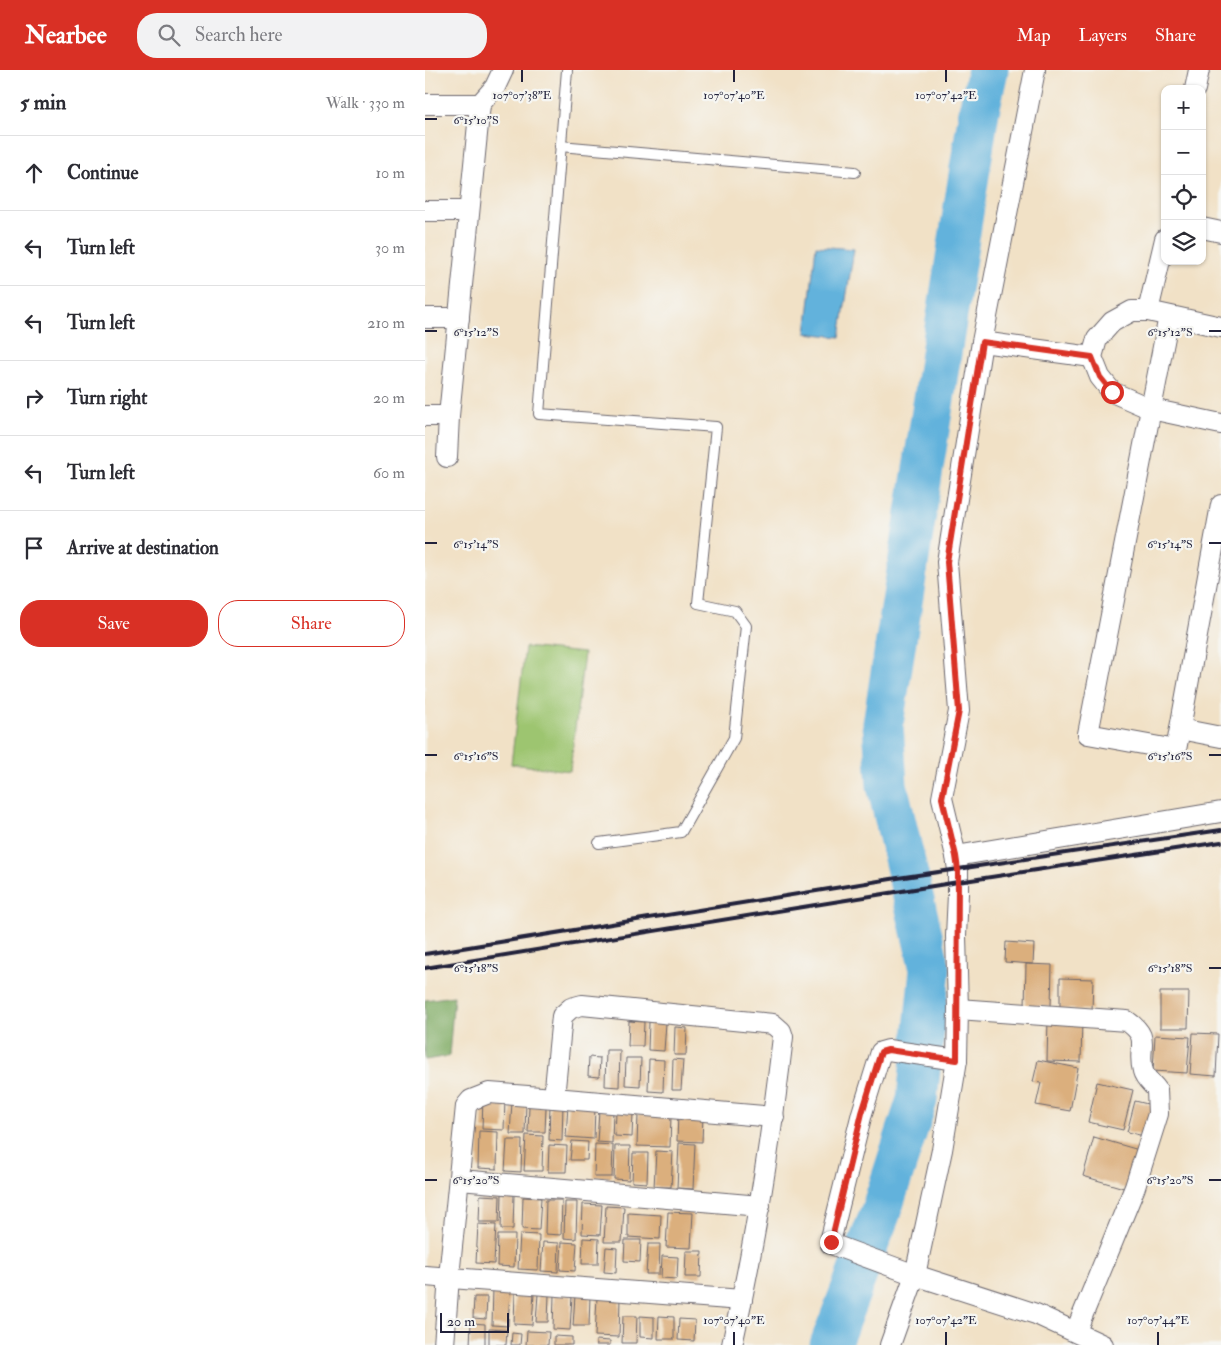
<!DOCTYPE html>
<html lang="en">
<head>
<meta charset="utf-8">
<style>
	body { margin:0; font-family:"IM FELL Double Pica",serif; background:#f2f2f3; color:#2b2b33 }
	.controls { position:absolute; right:15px; top:15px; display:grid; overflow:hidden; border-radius:10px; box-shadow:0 1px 4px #0004 }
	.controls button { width:45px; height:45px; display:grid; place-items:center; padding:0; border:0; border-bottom:1px solid #e1e1e2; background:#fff; color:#2b2b33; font:25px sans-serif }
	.scale { position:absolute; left:15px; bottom:12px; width:69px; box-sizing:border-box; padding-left:5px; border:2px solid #22223b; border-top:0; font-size:14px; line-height:18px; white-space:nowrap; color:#22223b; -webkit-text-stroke:4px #f6f6f2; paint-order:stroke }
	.stop { position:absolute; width:15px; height:15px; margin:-11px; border:4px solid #d93025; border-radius:50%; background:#fff }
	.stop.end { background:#d93025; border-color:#fff; box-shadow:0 1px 5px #0008 }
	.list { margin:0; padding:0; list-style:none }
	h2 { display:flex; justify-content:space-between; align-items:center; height:65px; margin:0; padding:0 20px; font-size:21px }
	h2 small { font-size:16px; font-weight:400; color:#7c7c81 }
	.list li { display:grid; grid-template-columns:32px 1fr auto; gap:15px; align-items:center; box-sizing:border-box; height:75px; padding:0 20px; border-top:1px solid #e1e1e2 }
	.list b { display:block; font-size:19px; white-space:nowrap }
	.list em { font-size:16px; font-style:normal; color:#7c7c81 }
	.actions { display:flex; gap:10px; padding:15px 20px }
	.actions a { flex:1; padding:11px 0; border:1px solid #d93025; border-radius:20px; text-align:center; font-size:18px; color:#d93025 }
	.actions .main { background:#d93025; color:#fff }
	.icon { flex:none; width:28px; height:28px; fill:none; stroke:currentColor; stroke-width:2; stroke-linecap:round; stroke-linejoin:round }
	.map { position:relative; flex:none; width:796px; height:1275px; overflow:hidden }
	header { display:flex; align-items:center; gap:30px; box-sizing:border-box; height:70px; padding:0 25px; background:#d93025; color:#fff }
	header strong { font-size:24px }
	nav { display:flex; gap:28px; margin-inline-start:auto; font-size:18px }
	.search { width:350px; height:45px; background:#f2f2f3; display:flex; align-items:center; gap:12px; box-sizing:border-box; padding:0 18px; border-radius:20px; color:#7c7c81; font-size:19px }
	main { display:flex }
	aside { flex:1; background:#fff }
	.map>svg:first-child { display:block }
	.green { fill:#9dc570; stroke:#607456 }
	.forest { fill:#7eaa62; stroke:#50664e }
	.water { fill:#62b2dc; stroke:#426a8c }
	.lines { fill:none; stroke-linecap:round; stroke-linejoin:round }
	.river { stroke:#62b2dc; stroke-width:41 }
	.building { fill:#dbaf7d }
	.lane-casing { stroke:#6a656c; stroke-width:12 }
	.street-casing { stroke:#6a656c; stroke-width:22 }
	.lane { stroke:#fff; stroke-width:10 }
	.street { stroke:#fff; stroke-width:20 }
	.rail { stroke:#22223b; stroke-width:4 }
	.route { stroke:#d93025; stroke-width:6 }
	.ticks { fill:none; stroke:#22223b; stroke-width:2 }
	.ticks-label { font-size:12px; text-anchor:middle; fill:#22223b; stroke:#f6f6f2; stroke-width:4.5; stroke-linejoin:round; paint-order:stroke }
</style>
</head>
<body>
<header>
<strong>Nearbee</strong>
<div class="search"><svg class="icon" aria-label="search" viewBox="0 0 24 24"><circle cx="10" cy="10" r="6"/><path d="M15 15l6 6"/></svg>Search here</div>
<nav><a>Map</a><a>Layers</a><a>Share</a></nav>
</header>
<main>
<aside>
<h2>5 min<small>Walk · 330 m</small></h2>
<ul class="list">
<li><svg class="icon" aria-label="ahead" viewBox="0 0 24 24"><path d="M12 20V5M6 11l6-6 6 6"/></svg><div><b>Continue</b></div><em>10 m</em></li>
<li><svg class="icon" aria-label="left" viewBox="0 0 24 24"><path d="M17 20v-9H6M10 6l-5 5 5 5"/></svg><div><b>Turn left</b></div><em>30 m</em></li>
<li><svg class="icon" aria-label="left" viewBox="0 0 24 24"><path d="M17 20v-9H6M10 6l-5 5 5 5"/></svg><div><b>Turn left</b></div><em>210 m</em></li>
<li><svg class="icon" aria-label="right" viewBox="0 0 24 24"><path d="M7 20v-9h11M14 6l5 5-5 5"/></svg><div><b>Turn right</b></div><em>20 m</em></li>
<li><svg class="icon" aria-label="left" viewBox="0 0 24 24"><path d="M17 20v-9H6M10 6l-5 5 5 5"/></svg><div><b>Turn left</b></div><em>60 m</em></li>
<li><svg class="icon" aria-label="arrive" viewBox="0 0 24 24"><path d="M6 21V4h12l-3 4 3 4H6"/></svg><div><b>Arrive at destination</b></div></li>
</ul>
<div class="actions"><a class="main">Save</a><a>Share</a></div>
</aside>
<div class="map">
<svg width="796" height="1275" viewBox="0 0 796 1275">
	<rect width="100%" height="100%" fill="#f6f6f2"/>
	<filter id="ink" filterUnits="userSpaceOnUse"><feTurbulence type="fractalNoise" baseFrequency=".02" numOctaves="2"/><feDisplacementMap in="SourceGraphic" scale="10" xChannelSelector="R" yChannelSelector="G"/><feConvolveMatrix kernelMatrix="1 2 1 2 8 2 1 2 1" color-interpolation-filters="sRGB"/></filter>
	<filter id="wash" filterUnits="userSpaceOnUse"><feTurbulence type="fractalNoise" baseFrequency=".0096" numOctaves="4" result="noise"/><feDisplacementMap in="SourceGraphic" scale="20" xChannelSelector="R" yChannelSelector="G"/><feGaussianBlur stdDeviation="1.12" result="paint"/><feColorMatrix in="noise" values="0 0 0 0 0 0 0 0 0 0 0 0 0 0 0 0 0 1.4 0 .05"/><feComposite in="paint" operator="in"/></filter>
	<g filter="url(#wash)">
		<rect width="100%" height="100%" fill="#f1e1c6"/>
		<path class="green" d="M 100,577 L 159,583 L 145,701 L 86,694 Z"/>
		<path class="forest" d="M 29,926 L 24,986 L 0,990 L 0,930 Z"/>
		<path class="water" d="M 391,176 L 429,179 L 415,267 L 381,263 Z"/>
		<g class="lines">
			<path class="river" d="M 405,1275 L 455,1144 L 492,1030 L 505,899 L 462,715 L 458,654 L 554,41 L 563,0"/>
		</g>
		<g id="blocks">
			<g class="building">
				<path d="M 581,872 L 609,874 L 608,894 L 580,892 Z"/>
				<path d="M 601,894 L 627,895 L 626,936 L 600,936 Z"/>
				<path d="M 635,908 L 668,909 L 667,940 L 635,939 Z"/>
				<path d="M 735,922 L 764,922 L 763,958 L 735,958 Z"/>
				<path d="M 623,949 L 657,949 L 656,992 L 622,991 Z"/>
				<path d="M 204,951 L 219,952 L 218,976 L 203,976 Z"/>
				<path d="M 224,952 L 241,953 L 239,981 L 223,980 Z"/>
				<path d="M 250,957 L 262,958 L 261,985 L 249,985 Z"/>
				<path d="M 768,963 L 793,964 L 791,1006 L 765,1004 Z"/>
				<path d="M 730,965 L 765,967 L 762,1003 L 728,1001 Z"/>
				<path d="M 181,980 L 195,980 L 194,1017 L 180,1016 Z"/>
				<path d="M 164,987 L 175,988 L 174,1007 L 163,1006 Z"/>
				<path d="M 201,988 L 216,988 L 215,1016 L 200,1015 Z"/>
				<path d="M 224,989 L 239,990 L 238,1022 L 223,1021 Z"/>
				<path d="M 248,989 L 258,990 L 256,1020 L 247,1020 Z"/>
				<path d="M 613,990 L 653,998 L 645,1041 L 611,1035 L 616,1013 L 608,1012 Z"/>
				<path d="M 672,1012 L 708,1020 L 698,1060 L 663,1052 Z"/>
				<path d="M 58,1028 L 80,1029 L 79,1060 L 57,1059 Z"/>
				<path d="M 710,1031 L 731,1036 L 723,1067 L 702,1062 Z"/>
				<path d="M 87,1032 L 101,1033 L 100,1064 L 85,1064 Z"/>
				<path d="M 125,1034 L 138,1034 L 137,1071 L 124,1070 Z"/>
				<path d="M 143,1035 L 170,1036 L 169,1069 L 141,1067 Z"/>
				<path d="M 104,1036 L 121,1037 L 120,1062 L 103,1062 Z"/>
				<path d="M 174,1040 L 188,1041 L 187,1073 L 172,1072 Z"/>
				<path d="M 191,1042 L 208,1043 L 207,1067 L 190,1066 Z"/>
				<path d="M 213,1044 L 246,1046 L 245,1077 L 212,1076 Z"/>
				<path d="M 253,1044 L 278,1045 L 277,1072 L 252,1071 Z"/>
				<path d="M 54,1061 L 73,1062 L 72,1099 L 53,1098 Z"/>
				<path d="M 101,1065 L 118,1066 L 117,1101 L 99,1101 Z"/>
				<path d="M 669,1067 L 714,1080 L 702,1119 L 658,1106 Z"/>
				<path d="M 82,1070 L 97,1070 L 96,1102 L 80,1101 Z"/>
				<path d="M 147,1071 L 163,1072 L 162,1090 L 145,1090 Z"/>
				<path d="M 254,1073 L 270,1074 L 268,1119 L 252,1118 Z"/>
				<path d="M 170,1074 L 188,1075 L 187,1107 L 169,1107 Z"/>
				<path d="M 124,1075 L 142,1076 L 141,1102 L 123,1102 Z"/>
				<path d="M 190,1076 L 205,1076 L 204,1110 L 189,1109 Z"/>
				<path d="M 231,1081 L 248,1082 L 246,1117 L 229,1117 Z"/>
				<path d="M 208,1083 L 223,1083 L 222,1113 L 207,1112 Z"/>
				<path d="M 77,1124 L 89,1125 L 88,1159 L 76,1159 Z"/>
				<path d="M 55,1125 L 75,1126 L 74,1152 L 54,1152 Z"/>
				<path d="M 98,1127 L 116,1128 L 114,1160 L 97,1159 Z"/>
				<path d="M 121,1130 L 137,1130 L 136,1165 L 120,1164 Z"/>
				<path d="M 140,1132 L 152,1132 L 151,1169 L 139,1168 Z"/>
				<path d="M 158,1134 L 177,1135 L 175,1165 L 157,1164 Z"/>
				<path d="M 181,1136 L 199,1137 L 197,1172 L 179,1172 Z"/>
				<path d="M 243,1142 L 268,1143 L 266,1178 L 241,1177 Z"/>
				<path d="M 203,1143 L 236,1145 L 235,1169 L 203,1167 Z"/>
				<path d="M 53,1154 L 71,1155 L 69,1194 L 51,1193 Z"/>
				<path d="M 95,1164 L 114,1165 L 113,1200 L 93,1199 Z"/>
				<path d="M 73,1165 L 90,1165 L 89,1197 L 72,1196 Z"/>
				<path d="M 158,1168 L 174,1169 L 173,1194 L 157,1194 Z"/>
				<path d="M 200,1170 L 216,1170 L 215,1192 L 199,1191 Z"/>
				<path d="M 118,1172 L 134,1173 L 133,1202 L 116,1201 Z"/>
				<path d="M 137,1172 L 152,1173 L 150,1201 L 135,1200 Z"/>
				<path d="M 223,1174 L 235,1174 L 234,1204 L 221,1204 Z"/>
				<path d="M 181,1177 L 192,1178 L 191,1203 L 179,1202 Z"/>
				<path d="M 261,1181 L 277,1181 L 276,1207 L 260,1207 Z"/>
				<path d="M 237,1186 L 253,1187 L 252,1209 L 236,1208 Z"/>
				<path d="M 68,1218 L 85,1219 L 83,1256 L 67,1255 Z"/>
				<path d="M 90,1222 L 109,1223 L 107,1255 L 89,1254 Z"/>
				<path d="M 113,1224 L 124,1224 L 123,1252 L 111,1252 Z"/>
				<path d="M 129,1225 L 147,1226 L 145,1260 L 128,1259 Z"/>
				<path d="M 150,1225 L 165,1226 L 164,1256 L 148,1256 Z"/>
				<path d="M 49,1227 L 62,1227 L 61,1249 L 48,1248 Z"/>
				<path d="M 172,1227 L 195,1228 L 194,1267 L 170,1266 Z"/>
				<path d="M 198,1246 L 212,1246 L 211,1273 L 197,1273 Z"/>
				<path d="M 215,1246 L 229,1247 L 229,1268 L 215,1267 Z"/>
				<path d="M 234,1246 L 249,1247 L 249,1269 L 233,1269 Z"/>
				<path d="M 254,1249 L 270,1250 L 269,1271 L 253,1270 Z"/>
				<path d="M 46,1253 L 60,1254 L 60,1275 L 45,1275 Z"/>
				<path d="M 64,1259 L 82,1260 L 81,1275 L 64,1275 Z"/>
				<path d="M 102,1261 L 124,1262 L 123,1275 L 101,1275 Z"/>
				<path d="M 87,1263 L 96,1264 L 95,1275 L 86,1275 Z"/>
				<path d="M 129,1266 L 147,1267 L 147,1275 L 129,1275 Z"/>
				<path d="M 171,1270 L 185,1271 L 185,1275 L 171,1275 Z"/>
			</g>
		</g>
	</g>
	<g filter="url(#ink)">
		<use href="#blocks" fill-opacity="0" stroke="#6a656c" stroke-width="1"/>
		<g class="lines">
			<defs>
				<g id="lane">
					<path d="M 142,0 L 114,344 L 291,357 L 273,533 L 310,541 L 321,556 L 309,668 L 256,762 L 174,773"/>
					<path d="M 135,76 L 430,102"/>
				</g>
				<g id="street">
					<path d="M 770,19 L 774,0"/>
					<path d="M 0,34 L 55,34 L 24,346 L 22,387"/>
					<path d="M 55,34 L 70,17 L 78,0"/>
					<path d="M 0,141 L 43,141"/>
					<path d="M 777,158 L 796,162"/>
					<path d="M 723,241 L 740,169"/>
					<path d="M 744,246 L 663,664 L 751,680 L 796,435"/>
					<path d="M 0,248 L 34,248"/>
					<path d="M 796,257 L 723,241 L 707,241 L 687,252 L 672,269 L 667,287 L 675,307 L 687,322 L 726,339 L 796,354"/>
					<path d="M 557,272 L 667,287"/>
					<path d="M 0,346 L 24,346"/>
					<path d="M 755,659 L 796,667"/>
					<path d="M 531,786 L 796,742"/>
					<path d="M 533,939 L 702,951 C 728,969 711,977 718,1001 C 720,1009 728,1014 732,1020 L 733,1044 L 710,1117 L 651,1261"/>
					<path d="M 532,990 L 463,980 L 456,982 L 437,1043 L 406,1168 L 406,1174 L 490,1205 L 611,1244 L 678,1275"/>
					<path d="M 129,1028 L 349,1047"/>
					<path d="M 35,1110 L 335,1136"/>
					<path d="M 0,1206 L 317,1230"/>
					<path d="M 19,1275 L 24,1207 L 41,1036 L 46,1030 L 64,1023 L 129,1028 L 137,946 L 146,938 L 157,935 L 348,954 L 356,961 L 358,967 C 346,1070 330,1173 307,1275"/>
					<path d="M 465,1275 L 490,1205 L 517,1080 L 532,990 L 533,939 L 531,866 L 533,824 L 533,800 L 531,786 L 517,728 L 534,641 L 522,492 L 557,272 L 610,0"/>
				</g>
			</defs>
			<use href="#lane" class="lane-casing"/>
			<use href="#street" class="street-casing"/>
			<use href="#lane" class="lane"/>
			<use href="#street" class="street"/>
			<g class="rail">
				<path d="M 0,884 L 466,809 L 796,760"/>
				<path d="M 0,898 L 533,812 L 796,772"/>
			</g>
		</g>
	</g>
	<g class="lines" filter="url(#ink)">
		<path class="route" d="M 406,1172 L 437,1043 L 456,982 L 463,980 L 532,990 L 533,800 L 531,786 L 517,728 L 534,641 L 522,492 L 557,272 L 667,287 L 675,307 L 687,322"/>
	</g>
	<path class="ticks" d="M 97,0 L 97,12M 309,0 L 309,12M 521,0 L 521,12M 0,49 L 12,49M 0,261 L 12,261M 784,261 L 796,261M 0,473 L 12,473M 784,473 L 796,473M 0,685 L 12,685M 784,685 L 796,685M 0,898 L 12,898M 784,898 L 796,898M 0,1110 L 12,1110M 784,1110 L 796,1110M 309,1262 L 309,1275M 521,1262 L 521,1275M 733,1262 L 733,1275"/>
	<g class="ticks-label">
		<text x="97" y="29">107°07'38"E</text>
		<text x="309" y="29">107°07'40"E</text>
		<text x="521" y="29">107°07'42"E</text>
		<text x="51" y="54">6°15'10"S</text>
		<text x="51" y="266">6°15'12"S</text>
		<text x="745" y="266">6°15'12"S</text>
		<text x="51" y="478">6°15'14"S</text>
		<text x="745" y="478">6°15'14"S</text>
		<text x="51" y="690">6°15'16"S</text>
		<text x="745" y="690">6°15'16"S</text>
		<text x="51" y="902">6°15'18"S</text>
		<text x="745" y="902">6°15'18"S</text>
		<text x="51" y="1114">6°15'20"S</text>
		<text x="745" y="1114">6°15'20"S</text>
		<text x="309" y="1254">107°07'40"E</text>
		<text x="521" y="1254">107°07'42"E</text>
		<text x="733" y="1254">107°07'44"E</text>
	</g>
</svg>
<div class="controls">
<button>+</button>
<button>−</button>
<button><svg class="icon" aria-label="locate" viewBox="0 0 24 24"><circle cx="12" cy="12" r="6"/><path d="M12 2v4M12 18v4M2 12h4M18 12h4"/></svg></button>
<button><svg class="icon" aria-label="layers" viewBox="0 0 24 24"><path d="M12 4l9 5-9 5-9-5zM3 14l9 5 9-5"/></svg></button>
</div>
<div class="scale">20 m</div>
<div class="stop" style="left:687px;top:322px"></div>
<div class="stop end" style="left:406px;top:1172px"></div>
</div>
</main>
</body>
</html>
